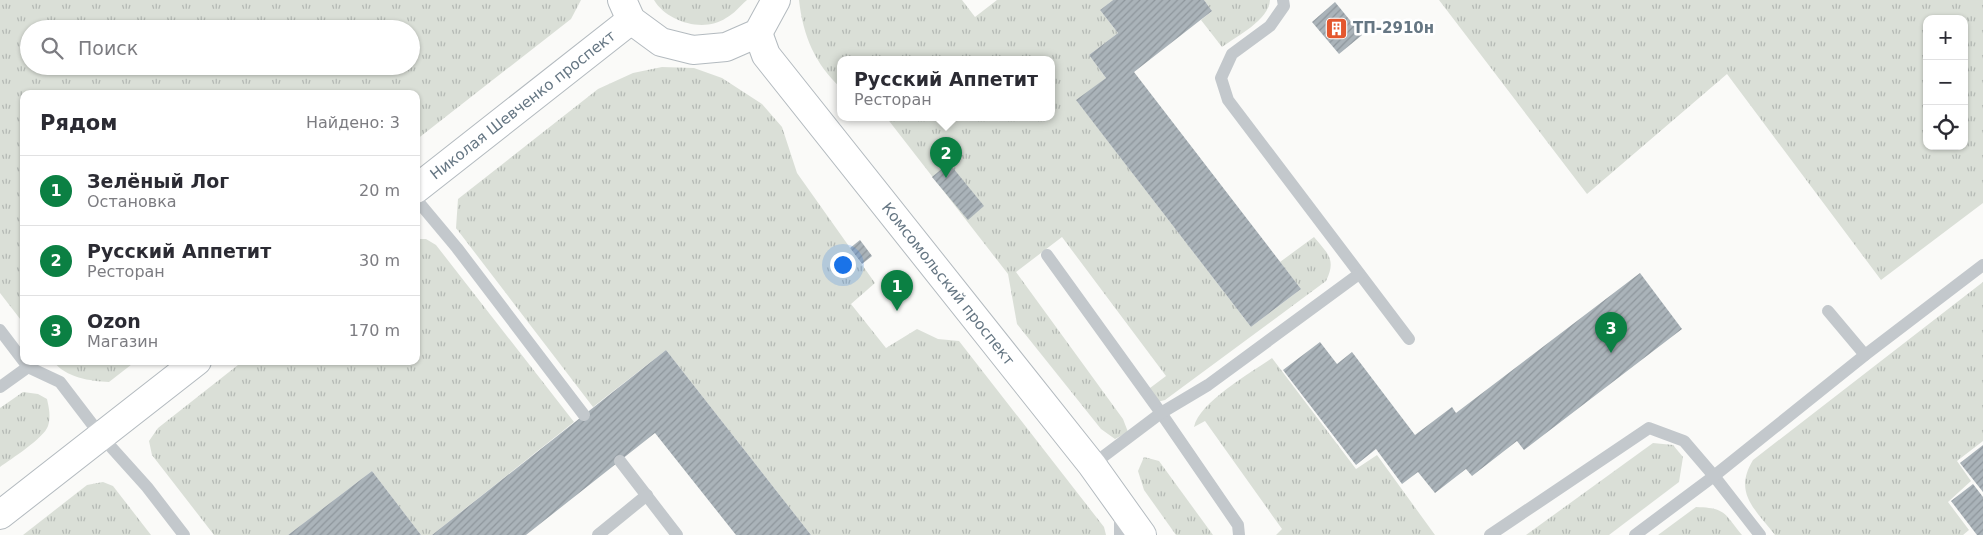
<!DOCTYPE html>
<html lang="ru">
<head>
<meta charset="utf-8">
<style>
	body { margin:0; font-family:"DejaVu Sans",sans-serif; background:#f7f7f7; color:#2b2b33 }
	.controls { position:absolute; right:15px; top:15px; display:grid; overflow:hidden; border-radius:10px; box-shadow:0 1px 4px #0004 }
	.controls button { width:45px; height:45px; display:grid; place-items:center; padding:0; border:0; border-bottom:1px solid #e1e1e2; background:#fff; color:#2b2b33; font:25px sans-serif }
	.you { position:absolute; left:842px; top:264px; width:18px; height:18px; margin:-12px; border:4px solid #fff; border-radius:50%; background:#1a73e8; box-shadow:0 0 0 8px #1a73e833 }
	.badge { display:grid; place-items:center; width:32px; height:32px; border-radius:50%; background:#0b8043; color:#fff; font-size:16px; font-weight:700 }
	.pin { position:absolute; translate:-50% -41px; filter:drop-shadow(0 1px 2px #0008) }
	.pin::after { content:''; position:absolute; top:26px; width:18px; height:15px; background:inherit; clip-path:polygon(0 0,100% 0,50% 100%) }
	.popup { position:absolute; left:837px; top:56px; width:218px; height:65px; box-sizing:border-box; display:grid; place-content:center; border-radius:10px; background:#fff; filter:drop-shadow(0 1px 4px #0005); font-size:16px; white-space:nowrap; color:#7c7c81 }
	.popup b { font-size:19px; color:#2b2b33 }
	.popup::after { content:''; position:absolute; left:50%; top:100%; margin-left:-10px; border:10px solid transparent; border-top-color:#fff }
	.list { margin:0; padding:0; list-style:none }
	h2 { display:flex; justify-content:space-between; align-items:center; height:65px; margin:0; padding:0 20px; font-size:21px }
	h2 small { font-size:16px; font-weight:400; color:#7c7c81 }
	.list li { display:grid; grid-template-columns:32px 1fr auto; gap:15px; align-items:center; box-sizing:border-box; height:70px; padding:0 20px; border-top:1px solid #e1e1e2 }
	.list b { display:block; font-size:19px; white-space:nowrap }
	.list p { margin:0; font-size:16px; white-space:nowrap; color:#7c7c81 }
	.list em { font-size:16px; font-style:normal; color:#7c7c81 }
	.icon { flex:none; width:28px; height:28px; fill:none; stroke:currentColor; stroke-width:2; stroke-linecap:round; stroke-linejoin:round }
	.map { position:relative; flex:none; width:1983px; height:535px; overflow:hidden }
	.search { position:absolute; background:#fff; box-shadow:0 1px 4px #0004; left:20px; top:20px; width:400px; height:55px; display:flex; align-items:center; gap:12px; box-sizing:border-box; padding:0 18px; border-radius:28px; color:#7c7c81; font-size:19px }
	.panel { position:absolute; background:#fff; box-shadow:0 1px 4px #0004; left:20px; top:90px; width:400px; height:275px; border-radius:10px }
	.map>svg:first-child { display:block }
	.grass { fill:url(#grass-tufts); fill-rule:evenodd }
	.building { fill:url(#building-hatch) }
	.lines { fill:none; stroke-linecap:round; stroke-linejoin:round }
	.secondary-casing { stroke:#b3babf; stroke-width:30 }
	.service { stroke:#c3c8cc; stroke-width:12 }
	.secondary { stroke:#fff; stroke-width:28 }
	.labels { text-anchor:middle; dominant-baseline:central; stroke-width:5; stroke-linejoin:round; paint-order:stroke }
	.poi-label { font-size:15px; font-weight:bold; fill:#657683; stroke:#fff; text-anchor:start }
	.street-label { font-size:15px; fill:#657683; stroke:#fff }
</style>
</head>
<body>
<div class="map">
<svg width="1983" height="535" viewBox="0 0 1983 535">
	<defs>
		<pattern id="grass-tufts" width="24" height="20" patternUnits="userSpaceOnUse" patternTransform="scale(1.25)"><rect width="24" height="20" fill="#dadfd7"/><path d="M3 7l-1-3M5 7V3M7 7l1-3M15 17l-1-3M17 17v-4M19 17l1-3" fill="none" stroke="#b4b9b4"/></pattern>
		<pattern id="building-hatch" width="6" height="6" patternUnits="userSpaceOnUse" patternTransform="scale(1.25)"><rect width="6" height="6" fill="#aab3b9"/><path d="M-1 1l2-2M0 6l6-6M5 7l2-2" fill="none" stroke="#8e969c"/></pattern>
	</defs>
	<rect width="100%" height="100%" fill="#fafaf8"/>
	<g class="grass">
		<path d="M 0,0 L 581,0 L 571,19 L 416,140 L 416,94 L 24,94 L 24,324 L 0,293 ZM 29,29 L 411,29 L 411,66 L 29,66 Z"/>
		<path d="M 654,0 L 747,0 C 740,6 734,14 726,18 C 704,33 667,22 654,0 Z"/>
		<path d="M 799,0 L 962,0 L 975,17 L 997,0 L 1113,0 L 1100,10 L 1118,33 L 1089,55 L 1106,78 L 1077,101 L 1251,327 L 1301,289 L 1280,262 L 1314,237 C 1327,253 1337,259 1326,281 L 1165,400 L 1157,402 L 1142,394 L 1166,376 L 1062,237 L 1016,272 L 1123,419 L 1128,432 L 1115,439 L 1101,429 L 1017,324 L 1008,274 L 886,117 L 1051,117 L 1051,59 L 841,59 L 841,88 C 815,64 803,36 799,0 Z"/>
		<path d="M 1204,0 L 1270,0 C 1269,20 1237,36 1222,47 L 1201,20 L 1212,11 Z"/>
		<path d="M 1439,0 L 1983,0 L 1983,203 L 1881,280 L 1727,74 L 1587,194 ZM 1927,19 L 1964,19 L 1964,146 L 1927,146 Z"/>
		<path d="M 662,67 L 694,68 L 722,78 L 762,104 L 782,127 L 797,173 L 875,283 L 851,304 L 886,348 L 917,329 L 938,339 L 959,341 L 1104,527 L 1106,535 L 811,535 L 666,350 L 593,407 L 456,228 L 458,199 L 598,89 L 633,73 Z"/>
		<path d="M 416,239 L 426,239 L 436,245 L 574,422 L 432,535 L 421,535 L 372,471 L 288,535 L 214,535 L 152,455 L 149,441 L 158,428 L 243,361 L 416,361 Z"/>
		<path d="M 1983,282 L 1983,441 L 1957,461 L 1971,481 L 1948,502 L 1969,530 L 1963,535 L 1775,535 C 1755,509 1733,493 1753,460 Z"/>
		<path d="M 1272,358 L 1356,469 L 1377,455 L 1435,535 L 1276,535 L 1282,529 L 1205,421 L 1194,427 C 1199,402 1251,373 1272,358 Z"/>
		<path d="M 53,361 L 136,361 L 109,382 C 90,381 66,378 53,361 Z"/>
		<path d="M 23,392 L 38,394 L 47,399 C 49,408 51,417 48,426 C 44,438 11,459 0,467 L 0,408 Z"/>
		<path d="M 1653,443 L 1673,445 L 1683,457 L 1679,482 L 1609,535 L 1526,535 Z"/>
		<path d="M 1144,457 L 1159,461 L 1213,535 L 1176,535 L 1144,490 L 1138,471 Z"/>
		<path d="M 103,482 L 113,486 L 151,535 L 23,535 L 87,485 Z"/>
		<path d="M 1696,507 C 1726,508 1724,513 1742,535 L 1658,535 Z"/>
	</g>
	<g class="building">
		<path d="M 1113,0 L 1204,0 L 1212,11 L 1134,72 L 1301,289 L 1251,327 L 1076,100 L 1106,78 L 1089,55 L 1118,33 L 1100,10 Z"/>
		<path d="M 1335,2 L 1362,35 L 1339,54 L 1312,22 Z"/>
		<path d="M 949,163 L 984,206 L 968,220 L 932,177 Z"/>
		<path d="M 860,240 L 872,256 L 862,264 L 850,248 Z"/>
		<path d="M 1640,273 L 1682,329 L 1524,450 L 1517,441 L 1472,476 L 1466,469 L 1435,493 L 1418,472 L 1402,484 L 1376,449 L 1356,465 L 1283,370 L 1320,342 L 1337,364 L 1352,352 L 1415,435 L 1452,407 L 1456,413 Z"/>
		<path d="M 666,350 L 811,535 L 736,535 L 655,433 L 526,535 L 432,535 Z"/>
		<path d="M 1983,445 L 1983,492 L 1960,463 Z"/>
		<path d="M 372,471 L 421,535 L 288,535 Z"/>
		<path d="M 1973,484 L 1983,497 L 1983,535 L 1977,535 L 1951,501 Z"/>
	</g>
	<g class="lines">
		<defs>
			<g id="secondary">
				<path d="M 622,0 L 631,20 L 661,42 L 693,50 L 726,47 L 758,33 L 776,0"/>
				<path id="s1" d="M 758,33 L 766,55 L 1092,465 L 1142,535"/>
				<path id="s2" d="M 416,189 L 631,20"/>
				<path d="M 0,515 L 197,361"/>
			</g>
		</defs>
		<use href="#secondary" class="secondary-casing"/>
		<g class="service">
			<path d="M 1283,0 L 1284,6 L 1270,26 L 1232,54 L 1221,78 L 1228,100 L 1409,339"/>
			<path d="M 416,199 L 457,248 L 584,415"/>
			<path d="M 1047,255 L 1161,413 L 1238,525 L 1239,535"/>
			<path d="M 1828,311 L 1865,355"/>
			<path d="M 0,330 L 28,367 L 60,382 L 102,437 L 147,487 L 184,535"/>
			<path d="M 0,387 L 28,367"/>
			<path d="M 620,461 L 677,535"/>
			<path d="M 1092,465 L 1161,413 L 1208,385 L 1359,274"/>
			<path d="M 598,535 L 647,495"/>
			<path d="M 1120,535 L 1120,511"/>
			<path d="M 1490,535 L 1649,428 L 1684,441 L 1714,476 L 1760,535"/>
			<path d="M 1635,535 L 1714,476 L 1865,355 L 1983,265"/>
		</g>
		<use href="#secondary" class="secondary"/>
	</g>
	<defs>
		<symbol id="building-square" viewBox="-11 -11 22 22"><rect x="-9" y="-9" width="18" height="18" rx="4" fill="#e4572e" stroke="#fff"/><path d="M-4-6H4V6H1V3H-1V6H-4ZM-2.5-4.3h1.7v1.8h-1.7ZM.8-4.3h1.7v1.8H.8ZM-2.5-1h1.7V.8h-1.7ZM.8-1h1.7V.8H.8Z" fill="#fff"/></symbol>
	</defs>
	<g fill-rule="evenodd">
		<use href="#building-square" x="1324" y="16" width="25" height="25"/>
	</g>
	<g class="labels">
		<g class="poi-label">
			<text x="1353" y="28">ТП-2910н</text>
		</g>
		<g class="street-label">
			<text stroke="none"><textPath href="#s2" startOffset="136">Николая Шевченко проспект</textPath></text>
			<text stroke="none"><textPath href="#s1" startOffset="316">Комсомольский проспект</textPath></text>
		</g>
	</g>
</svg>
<div class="controls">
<button>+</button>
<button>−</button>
<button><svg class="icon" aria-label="locate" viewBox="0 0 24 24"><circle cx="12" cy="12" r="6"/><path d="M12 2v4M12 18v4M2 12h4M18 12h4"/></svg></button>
</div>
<div class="you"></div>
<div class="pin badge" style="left:897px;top:311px">1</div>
<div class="pin badge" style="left:946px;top:178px">2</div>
<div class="popup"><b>Русский Аппетит</b>Ресторан</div>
<div class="pin badge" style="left:1611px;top:353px">3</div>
<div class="search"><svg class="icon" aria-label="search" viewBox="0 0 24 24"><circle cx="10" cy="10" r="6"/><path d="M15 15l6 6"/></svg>Поиск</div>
<section class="panel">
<h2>Рядом<small>Найдено: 3</small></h2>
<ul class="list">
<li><span class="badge">1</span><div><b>Зелёный Лог</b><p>Остановка</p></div><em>20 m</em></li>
<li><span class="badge">2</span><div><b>Русский Аппетит</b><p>Ресторан</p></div><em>30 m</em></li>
<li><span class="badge">3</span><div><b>Ozon</b><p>Магазин</p></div><em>170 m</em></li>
</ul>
</section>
</div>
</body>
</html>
